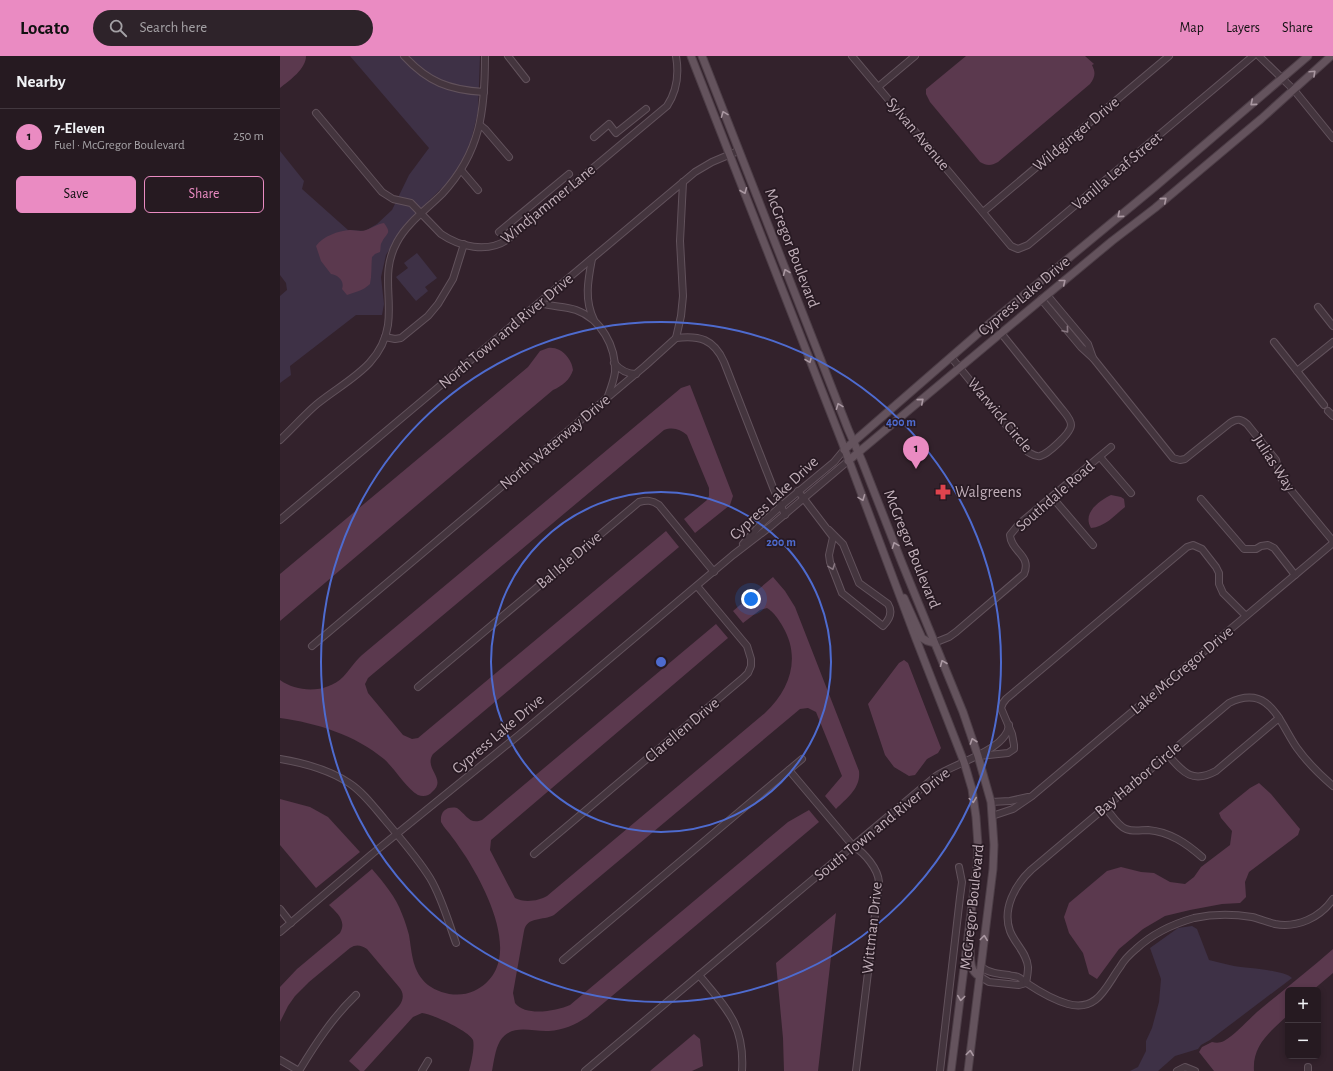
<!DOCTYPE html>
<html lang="en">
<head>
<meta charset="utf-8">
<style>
	body { margin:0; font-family:"Alegreya Sans",sans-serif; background:#2e232a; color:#f1f3f6 }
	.controls { position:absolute; right:12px; bottom:12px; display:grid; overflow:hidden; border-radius:6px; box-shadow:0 2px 6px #0003 }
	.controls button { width:36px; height:36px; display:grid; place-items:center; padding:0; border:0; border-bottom:1px solid #42383f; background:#261a21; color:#f1f3f6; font:20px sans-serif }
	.you { position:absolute; left:471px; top:543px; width:14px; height:14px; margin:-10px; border:3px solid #fff; border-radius:50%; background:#1a73e8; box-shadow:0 0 0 6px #1a73e833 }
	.badge { display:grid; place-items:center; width:26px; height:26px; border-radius:50%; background:#ea8bc2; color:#111; font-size:13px; font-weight:700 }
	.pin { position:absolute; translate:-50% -33px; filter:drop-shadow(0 1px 2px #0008) }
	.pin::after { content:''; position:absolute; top:21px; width:14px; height:12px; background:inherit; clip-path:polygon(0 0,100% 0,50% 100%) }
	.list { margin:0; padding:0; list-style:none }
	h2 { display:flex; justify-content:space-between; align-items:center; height:52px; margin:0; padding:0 16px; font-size:17px }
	h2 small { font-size:13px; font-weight:400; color:#a4a1a5 }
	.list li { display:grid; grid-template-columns:26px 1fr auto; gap:12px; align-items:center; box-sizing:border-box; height:56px; padding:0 16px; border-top:1px solid #42383f }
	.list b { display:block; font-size:15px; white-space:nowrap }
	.list p { margin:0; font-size:13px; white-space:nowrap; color:#a4a1a5 }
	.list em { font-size:13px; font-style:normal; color:#a4a1a5 }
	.actions { display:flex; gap:8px; padding:12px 16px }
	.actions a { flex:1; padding:9px 0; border:1px solid #ea8bc2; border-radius:6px; text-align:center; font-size:14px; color:#ea8bc2 }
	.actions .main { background:#ea8bc2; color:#111 }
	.icon { flex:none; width:22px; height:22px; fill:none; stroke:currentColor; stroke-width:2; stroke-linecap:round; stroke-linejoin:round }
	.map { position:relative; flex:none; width:1053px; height:1015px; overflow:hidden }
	header { display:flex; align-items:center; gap:24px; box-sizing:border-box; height:56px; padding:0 20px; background:#ea8bc2; color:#111 }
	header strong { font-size:19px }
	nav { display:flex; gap:22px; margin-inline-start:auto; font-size:14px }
	.search { width:280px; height:36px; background:#2e232a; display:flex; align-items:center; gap:10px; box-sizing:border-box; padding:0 14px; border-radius:22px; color:#a4a1a5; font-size:15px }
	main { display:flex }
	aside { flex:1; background:#261a21 }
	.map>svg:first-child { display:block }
	.green { fill:#3e3146 }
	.water { fill:#5b394e }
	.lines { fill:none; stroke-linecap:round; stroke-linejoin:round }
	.minor-casing { stroke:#62525c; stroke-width:8 }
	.major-casing { stroke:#4d3e47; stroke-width:9 }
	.minor { stroke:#44353e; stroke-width:6 }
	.major { stroke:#64535d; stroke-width:7 }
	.oneway { stroke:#aa98a2 }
	.oneway2 { stroke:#897882 }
	.ring { fill:none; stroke:#4e6bcf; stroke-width:2 }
	.labels { text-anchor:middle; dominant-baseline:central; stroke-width:3.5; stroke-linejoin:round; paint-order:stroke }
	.street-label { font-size:16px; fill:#c1afb9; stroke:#281a23 }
	.poi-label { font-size:16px; fill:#c1afb9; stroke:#281a23; text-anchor:start }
	.centre { fill:#4e6bcf; stroke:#281a23; stroke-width:2 }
	.ring-label { font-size:12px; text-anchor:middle; font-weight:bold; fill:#4e6bcf; stroke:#281a23; stroke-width:3.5; stroke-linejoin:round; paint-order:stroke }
</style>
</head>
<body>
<header>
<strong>Locato</strong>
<div class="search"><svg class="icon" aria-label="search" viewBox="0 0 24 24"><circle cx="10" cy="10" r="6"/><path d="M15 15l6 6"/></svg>Search here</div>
<nav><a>Map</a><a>Layers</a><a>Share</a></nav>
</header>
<main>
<aside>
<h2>Nearby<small></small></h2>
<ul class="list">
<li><span class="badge">1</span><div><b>7-Eleven</b><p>Fuel · McGregor Boulevard</p></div><em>250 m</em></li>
</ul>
<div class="actions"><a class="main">Save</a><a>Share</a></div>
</aside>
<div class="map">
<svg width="1053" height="1015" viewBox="0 0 1053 1015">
	<rect width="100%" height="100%" fill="#33222c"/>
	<g class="green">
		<path d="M 70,0 L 200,0 L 198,56 L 191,84 L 183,103 L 170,124 L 124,169 L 106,199 L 101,221 L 104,248 L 102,259 L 76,259 L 10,310 L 11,319 L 0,327 L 0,240 L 7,234 L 6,227 L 0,219 L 0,95 L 24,125 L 22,133 L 68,174 L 85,175 L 97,168 L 112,154 L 129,119 L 149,92 Z"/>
		<path d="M 137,197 L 157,222 L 145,231 L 148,235 L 136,245 L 116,221 L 128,212 L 124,207 Z"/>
		<path d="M 912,870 L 917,873 L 929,904 C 937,906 945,908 954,910 C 966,912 1004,914 1012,922 L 930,984 L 921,989 L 918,993 L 895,1000 L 878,1015 L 850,1015 L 858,1011 L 866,995 L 866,985 L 872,972 L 879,946 L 881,923 L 870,892 L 898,872 Z"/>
	</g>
	<g class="water">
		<path d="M 0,0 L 26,0 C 26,13 10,24 0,32 Z"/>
		<path d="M 686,0 L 805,0 L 814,8 L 812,9 C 816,17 815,21 810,28 L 718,106 C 711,110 707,110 700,106 L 650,46 L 646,38 L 646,33 Z"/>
		<path d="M 104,167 C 112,178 107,176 102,186 C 100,188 101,193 100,196 L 95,198 L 92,201 C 91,210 92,219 90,228 C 83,235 75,236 67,239 L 62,233 C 65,225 58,219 51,218 L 41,205 L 36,190 C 43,180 58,175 70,174 C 75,174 81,176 86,174 C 92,172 97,168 104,167 Z"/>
		<path d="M 268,292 C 281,290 292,303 293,314 C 290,324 282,330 273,334 L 0,565 L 0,518 L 248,311 L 260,295 Z"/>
		<path d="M 410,329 L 453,440 L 450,449 L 415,477 L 404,463 L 427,444 L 429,440 L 429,432 L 407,379 C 400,373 393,371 384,374 L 88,622 L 85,628 L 88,637 L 123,679 L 132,683 L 138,682 L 386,475 L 399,491 L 153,698 C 143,713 168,723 152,736 C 149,740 143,741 138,739 C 127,733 115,713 104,703 C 75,679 37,667 0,662 L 0,624 C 18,637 47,637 63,621 C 70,614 74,606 82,599 L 401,332 Z"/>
		<path d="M 831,439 L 841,441 L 844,443 L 845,451 C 835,459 825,471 811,472 C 802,457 819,445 831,439 Z"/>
		<path d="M 493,521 L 505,535 L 515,551 L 579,715 C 581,732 567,742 556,753 L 545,740 L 562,720 L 536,656 L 528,652 L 520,653 L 274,859 C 263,865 247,860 244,875 L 233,937 L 235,947 C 246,961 276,955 290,949 L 508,766 L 529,754 L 539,766 L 307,961 C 295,969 283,974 269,975 C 252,976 231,967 220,985 C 215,994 214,1005 212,1015 L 189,1015 C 191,1008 195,991 193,984 C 189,975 152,958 142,957 L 133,961 L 84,1015 L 80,1015 L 69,1005 L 119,950 C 124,943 124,937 119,931 L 87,893 C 81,889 76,888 70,892 L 29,926 L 15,940 L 8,950 L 0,966 L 0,931 L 17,913 L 60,877 C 67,865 57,857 49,849 L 92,813 C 104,827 116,841 122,858 C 125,865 127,872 129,879 C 132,897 132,916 148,929 C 160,938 179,942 194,935 C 246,910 208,836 186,801 C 181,794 177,787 172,781 C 169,776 164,772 161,766 C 160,756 166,750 177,752 C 186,758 189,769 202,764 L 436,568 L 448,582 L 211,784 L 210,794 L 235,842 C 244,847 259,845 267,840 L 485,657 C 510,634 521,602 503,571 C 499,564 494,556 487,552 L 480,554 L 463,567 L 453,555 Z"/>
		<path d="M 624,604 L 628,607 L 661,692 L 658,697 L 647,703 L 635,719 L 629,720 L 614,711 L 605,699 L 588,648 L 619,607 Z"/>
		<path d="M 979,727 L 991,738 L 1020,773 L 1018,779 L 969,816 L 965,826 L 966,841 L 960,847 L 942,848 L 910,854 L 885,860 L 863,873 L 839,893 L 817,923 L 809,918 L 803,897 L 789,877 L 784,861 L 789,847 L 827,815 L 841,811 L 861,816 L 874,817 L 890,826 L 905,828 L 914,821 L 921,811 L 950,789 L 952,775 L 941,762 L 939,757 L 970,732 Z"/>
		<path d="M 0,743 L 30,751 L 48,761 L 80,796 L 36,832 L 0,789 Z"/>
		<path d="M 556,857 L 538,1015 L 504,1015 L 503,982 L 496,907 Z"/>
		<path d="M 1053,893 L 1053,917 L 1033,934 L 1008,934 L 1008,959 C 991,975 972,989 974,1015 L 934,1015 L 919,996 L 922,991 L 932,986 C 936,987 940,987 944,985 C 956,978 966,966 977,956 C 1002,935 1028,915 1053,893 Z"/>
		<path d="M 414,978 L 420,983 L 423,1010 L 412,1015 L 370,1015 Z"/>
	</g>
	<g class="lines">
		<defs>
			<g id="minor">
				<path d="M 124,0 C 148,26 169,34 204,36"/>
				<path d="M 228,0 L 246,23"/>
				<path d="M 572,0 L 731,190 L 738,193 L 748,189 L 973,0"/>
				<path d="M 979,0 L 1014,34 L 1053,82"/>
				<path d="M 598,31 L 635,0"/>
				<path d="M 36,57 L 102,136 L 113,143 L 131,147 L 161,178 C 180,191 207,197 227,184 L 387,50 C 397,35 399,17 396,0"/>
				<path d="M 200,69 L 205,73 L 229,101"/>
				<path d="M 314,81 L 329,68 L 336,77 L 366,53"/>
				<path d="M 181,114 L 198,134"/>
				<path d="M 703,156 L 889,0"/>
				<path d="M 219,176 L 289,118"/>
				<path d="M 312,203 C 308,224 304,244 314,264"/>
				<path d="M 767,239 L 808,288 L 813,302"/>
				<path d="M 761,243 L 801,291 L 813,302 L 893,402 L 900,404 L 905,403 L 950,367 C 957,362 961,363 967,368 L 996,404 L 1001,422 L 1053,485"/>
				<path d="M 260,247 C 272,251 284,250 296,254 C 321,263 336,290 335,316 C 334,324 331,332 328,340"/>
				<path d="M 1038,251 L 1053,270"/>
				<path d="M 105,281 L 115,283 L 121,282 L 148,260 L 158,248 L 173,223 L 184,188"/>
				<path d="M 396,282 C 419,279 434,283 444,306 L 494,434 L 505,459"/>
				<path d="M 994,286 L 1044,349"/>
				<path d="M 671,301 L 748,396 C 752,398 755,401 760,400 C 768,398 791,377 791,369 C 791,363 785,357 781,352 L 721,277"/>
				<path d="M 334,307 C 340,314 346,318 356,318"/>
				<path d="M 1017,315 L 1053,286"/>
				<path d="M 1048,355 L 1053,360"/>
				<path d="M 0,384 C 13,372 24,359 37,348 C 65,325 102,310 108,269 C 112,240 101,215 117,186 C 127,167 147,153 162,138 C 201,96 205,54 205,0"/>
				<path d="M 820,401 L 851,437"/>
				<path d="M 518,435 L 553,481 L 549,499 L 550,506 L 562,537 L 603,570 C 609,564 613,556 608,548 L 579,527 L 563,488 L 549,474"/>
				<path d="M 772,441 L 813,489"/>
				<path d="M 921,443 L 964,493 L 976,493 L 981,490 L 988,489 L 994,492 L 1015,519"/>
				<path d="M 0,464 L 415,116 L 432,106 L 458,95"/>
				<path d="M 463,488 L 482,467 L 501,450 L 554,406 L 564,394"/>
				<path d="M 654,587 L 669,581 L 676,576 L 744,518 C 752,499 731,496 730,479 L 739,468 L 831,391"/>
				<path d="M 32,590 L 365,310 L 396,282 L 401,260 L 403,240 L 400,185 L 403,126"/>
				<path d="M 138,631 L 359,446 C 367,444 372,444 379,449 L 434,516"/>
				<path d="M 888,699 C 903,716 912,728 936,715 L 999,662"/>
				<path d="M 699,700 L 728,697 L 734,693 L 734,689 L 732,678 L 721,652 L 723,647 L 726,643 L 907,491 L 913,489 L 922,493 L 936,511 L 939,517 L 939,528 L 943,537 L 966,560"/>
				<path d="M 0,703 C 24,707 48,713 69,727 C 83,736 94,751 105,764 C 120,782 137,801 150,822 C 162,842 168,865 176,887"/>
				<path d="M 509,714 L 573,790 C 585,797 598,813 599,826 L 576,1015"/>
				<path d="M 711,746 L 730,745 L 748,741"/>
				<path d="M 825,751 C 831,758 838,770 846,773 C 853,776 861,774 868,774 C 890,776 906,787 922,801"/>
				<path d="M 712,760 L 733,753 L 752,740 L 1053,487"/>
				<path d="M 254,798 L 463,622 L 468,617 L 471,610 L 471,603 L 467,590 L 417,530"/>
				<path d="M 0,853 L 11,867"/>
				<path d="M 0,876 L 92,798 L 245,674 L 453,499 L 491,470 L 568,405"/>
				<path d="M 283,904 L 522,703"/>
				<path d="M 701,911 C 709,917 719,918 729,919 C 732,920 736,920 738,921 C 741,922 744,926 748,928 C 760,936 774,944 788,948 C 818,956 826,930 840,911 C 844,904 850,898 856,893 C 872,878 893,868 914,862 C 933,858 953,858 972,861 C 980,863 987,866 995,868 C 1017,872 1040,862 1053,843"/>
				<path d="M 419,919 C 446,952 465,969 462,1015"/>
				<path d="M 699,920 L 709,926 L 739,929 L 746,927"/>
				<path d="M 746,927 C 747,922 748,916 748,911 C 747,897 735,888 730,875 C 722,853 735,829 751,814 L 949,647 C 990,627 999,666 1017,692 C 1027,706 1039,718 1053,730"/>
				<path d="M 0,1004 L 19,1015"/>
				<path d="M 1028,1011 L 1028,1015"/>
				<path d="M 19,1015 C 36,987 53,961 76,939"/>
				<path d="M 142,1015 L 148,1005"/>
				<path d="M 305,1015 L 656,720 C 675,707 727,694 729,669"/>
				<path d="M 660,1015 L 680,841 L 682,826 L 679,811"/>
				<path d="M 897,1015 L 905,1011 L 915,1015"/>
			</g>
			<g id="major">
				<path d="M 411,0 L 562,386 L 636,583 L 684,706 L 692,733 L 696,761 L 698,789 L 697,809 L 671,1015"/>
				<path d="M 422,0 L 568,373 L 582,405 L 622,507 L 683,656 L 698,700 L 711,746 L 714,789 L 713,813 L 688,1015"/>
				<path d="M 564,394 L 709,268 L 876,130 L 1028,0"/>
				<path d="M 568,405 L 744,258 L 832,185 L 875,152 L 981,63 L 1051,0"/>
				<path d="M 624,542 L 642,582 L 647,585 L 654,587"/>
				<path d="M 690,892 C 691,904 689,914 699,920"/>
			</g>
		</defs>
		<use href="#minor" class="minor-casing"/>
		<use href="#major" class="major-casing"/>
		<use href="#minor" class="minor"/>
		<use href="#major" class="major"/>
	</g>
	<defs><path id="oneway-chevron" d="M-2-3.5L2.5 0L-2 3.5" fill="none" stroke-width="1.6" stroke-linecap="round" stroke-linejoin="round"/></defs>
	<g class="oneway">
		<use href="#oneway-chevron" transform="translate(1033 17) rotate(-43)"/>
		<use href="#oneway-chevron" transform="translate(973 47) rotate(140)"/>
		<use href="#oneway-chevron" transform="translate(444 58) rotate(-111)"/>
		<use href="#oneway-chevron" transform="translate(464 135) rotate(68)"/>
		<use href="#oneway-chevron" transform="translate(884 144) rotate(-40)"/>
		<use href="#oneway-chevron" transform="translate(840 159) rotate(140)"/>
		<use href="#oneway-chevron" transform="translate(506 216) rotate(-112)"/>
		<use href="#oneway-chevron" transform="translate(783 226) rotate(-39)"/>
		<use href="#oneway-chevron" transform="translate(529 304) rotate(68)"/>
		<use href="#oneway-chevron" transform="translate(641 345) rotate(-40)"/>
		<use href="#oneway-chevron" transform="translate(559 350) rotate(-111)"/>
		<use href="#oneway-chevron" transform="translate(582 442) rotate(69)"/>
		<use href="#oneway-chevron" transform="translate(615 489) rotate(-111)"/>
		<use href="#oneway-chevron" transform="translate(663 607) rotate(-112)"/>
		<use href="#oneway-chevron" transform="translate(693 685) rotate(-109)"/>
		<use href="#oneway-chevron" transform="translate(693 744) rotate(82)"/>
		<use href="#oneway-chevron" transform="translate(704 882) rotate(-83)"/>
		<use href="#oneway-chevron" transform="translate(681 942) rotate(97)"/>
		<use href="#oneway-chevron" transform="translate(690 997) rotate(-83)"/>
	</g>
	<g class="oneway2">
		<use href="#oneway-chevron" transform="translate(786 274) rotate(50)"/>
		<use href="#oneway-chevron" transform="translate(552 511) rotate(70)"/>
	</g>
	<g class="ring">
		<circle cx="381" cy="606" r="170"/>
		<circle cx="381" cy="606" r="340"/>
	</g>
	<defs>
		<symbol id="pharmacy-bare" viewBox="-9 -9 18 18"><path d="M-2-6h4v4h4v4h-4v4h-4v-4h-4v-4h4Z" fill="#e0444e" stroke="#281a23" stroke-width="2.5" paint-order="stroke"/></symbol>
	</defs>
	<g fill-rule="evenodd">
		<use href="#pharmacy-bare" x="652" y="425" width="22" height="22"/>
	</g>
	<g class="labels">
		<g class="street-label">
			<text transform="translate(638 78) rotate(50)">Sylvan Avenue</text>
			<text transform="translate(796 78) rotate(-40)">Wildginger Drive</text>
			<text transform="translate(837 115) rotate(-40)">Vanilla Leaf Street</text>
			<text transform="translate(268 148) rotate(-39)">Windjammer Lane</text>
			<text transform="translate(512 192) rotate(69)">McGregor Boulevard</text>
			<text transform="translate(744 240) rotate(-40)">Cypress Lake Drive</text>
			<text transform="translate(226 275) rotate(-40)">North Town and River Drive</text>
			<text transform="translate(720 359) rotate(50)">Warwick Circle</text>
			<text transform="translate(275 386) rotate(-40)">North Waterway Drive</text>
			<text transform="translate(994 407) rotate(57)">Julias Way</text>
			<text transform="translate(775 440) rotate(-41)">Southdale Road</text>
			<text transform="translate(494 442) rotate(-43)">Cypress Lake Drive</text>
			<text transform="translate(632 493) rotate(68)">McGregor Boulevard</text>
			<text transform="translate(289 504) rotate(-40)">Bal Isle Drive</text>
			<text transform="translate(902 614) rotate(-40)">Lake McGregor Drive</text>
			<text transform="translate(402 674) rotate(-40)">Clarellen Drive</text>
			<text transform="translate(218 678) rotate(-40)">Cypress Lake Drive</text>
			<text transform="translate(858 723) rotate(-40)">Bay Harbor Circle</text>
			<text transform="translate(602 768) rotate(-39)">South Town and River Drive</text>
			<text transform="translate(692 851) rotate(-84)">McGregor Boulevard</text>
			<text transform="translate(592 872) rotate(-84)">Wittman Drive</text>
		</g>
		<g class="poi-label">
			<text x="675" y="436">Walgreens</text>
		</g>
	</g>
	<circle cx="381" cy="606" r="6" class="centre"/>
	<g class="ring-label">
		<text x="621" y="370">400 m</text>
		<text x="501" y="490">200 m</text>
	</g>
</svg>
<div class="controls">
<button>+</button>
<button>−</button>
</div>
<div class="you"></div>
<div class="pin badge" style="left:636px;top:413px">1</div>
</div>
</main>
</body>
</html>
